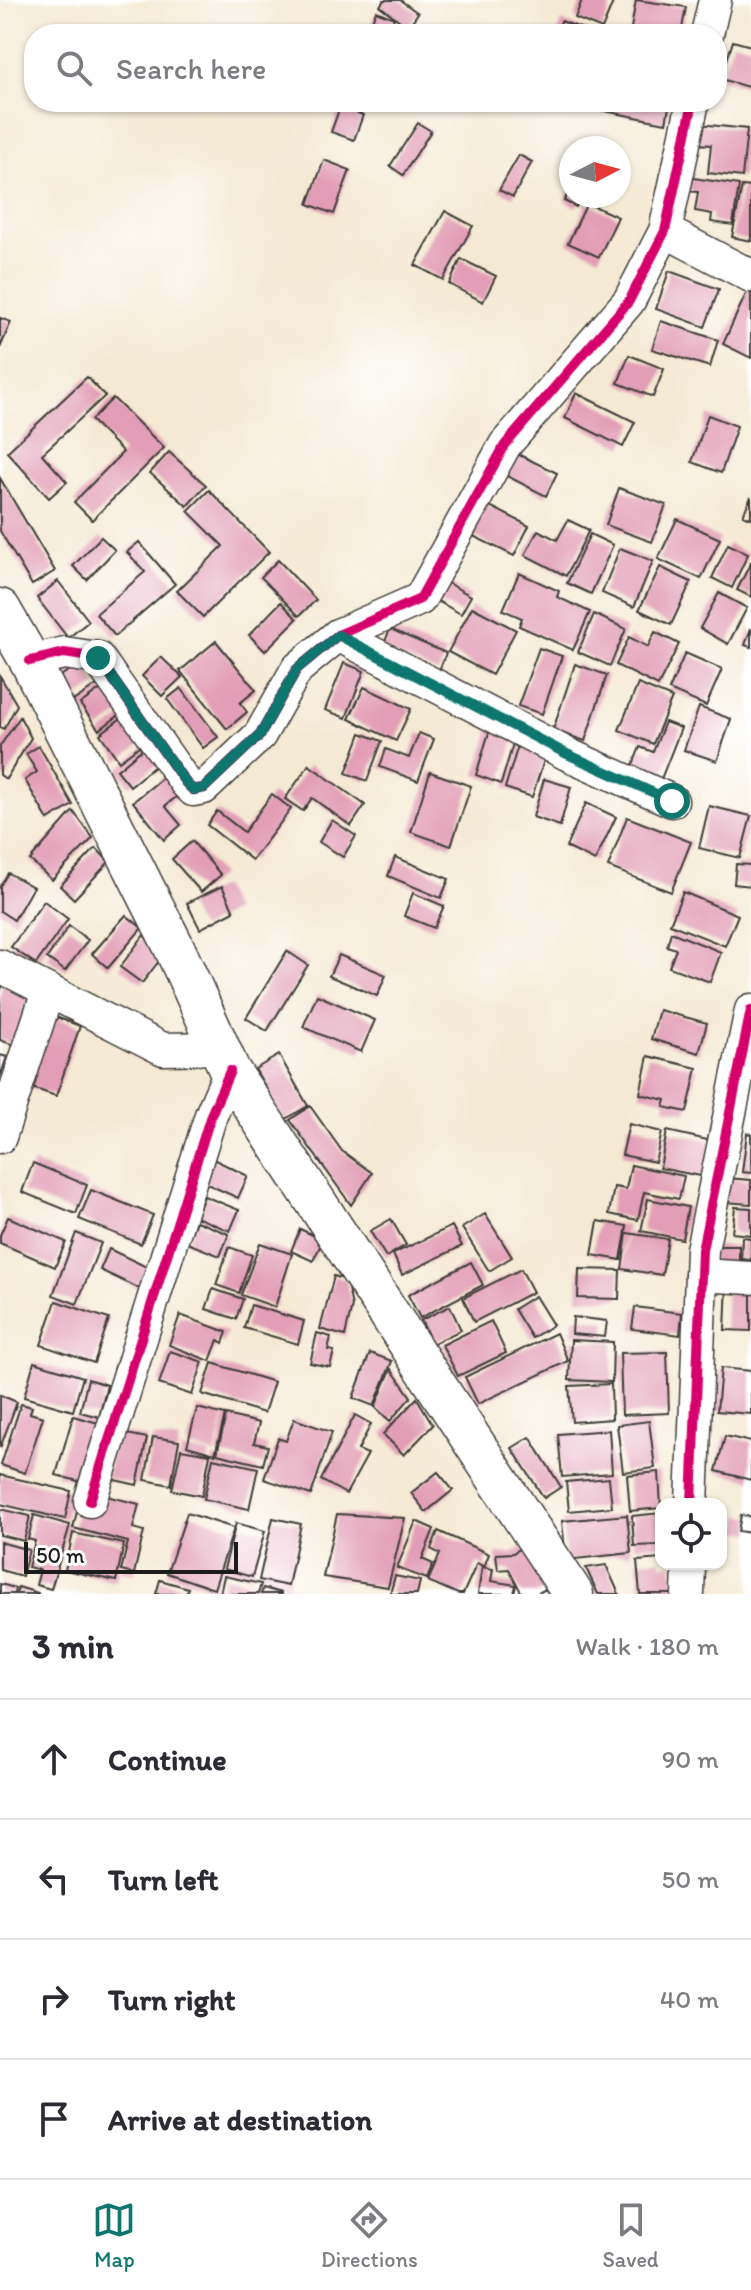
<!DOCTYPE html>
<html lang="en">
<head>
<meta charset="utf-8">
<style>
	body { margin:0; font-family:Itim,sans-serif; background:#f2f2f3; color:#2b2b33 }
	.controls { position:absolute; right:24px; bottom:24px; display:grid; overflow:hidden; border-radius:16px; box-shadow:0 2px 6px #0004 }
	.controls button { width:72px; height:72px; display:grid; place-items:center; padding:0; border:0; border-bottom:2px solid #e1e1e2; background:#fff; color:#2b2b33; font:40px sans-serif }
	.compass { position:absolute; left:559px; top:136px; width:72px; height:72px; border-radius:50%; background:#fff; box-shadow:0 2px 6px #0004; rotate:84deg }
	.scale { position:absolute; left:24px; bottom:20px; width:214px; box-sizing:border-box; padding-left:8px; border:4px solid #1c1c1c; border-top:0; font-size:22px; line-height:28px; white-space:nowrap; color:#1c1c1c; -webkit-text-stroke:6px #fff; paint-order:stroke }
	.stop { position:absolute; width:24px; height:24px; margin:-18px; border:6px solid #0f766e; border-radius:50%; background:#fff }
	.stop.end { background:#0f766e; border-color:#fff; box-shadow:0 2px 8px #0008 }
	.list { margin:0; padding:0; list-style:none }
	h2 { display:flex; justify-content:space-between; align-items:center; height:104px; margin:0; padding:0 32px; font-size:34px }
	h2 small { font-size:26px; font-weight:400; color:#7c7c81 }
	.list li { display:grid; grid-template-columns:52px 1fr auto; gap:24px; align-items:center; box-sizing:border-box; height:120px; padding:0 32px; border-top:2px solid #e1e1e2 }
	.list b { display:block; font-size:30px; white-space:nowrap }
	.list em { font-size:26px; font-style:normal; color:#7c7c81 }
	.icon { flex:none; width:44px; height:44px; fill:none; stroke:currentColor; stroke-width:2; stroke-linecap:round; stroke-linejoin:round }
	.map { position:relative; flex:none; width:751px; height:1594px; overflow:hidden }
	.search { position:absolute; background:#fff; box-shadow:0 2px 6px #0004; left:24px; right:24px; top:24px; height:88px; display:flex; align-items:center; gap:20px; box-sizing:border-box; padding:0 28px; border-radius:32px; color:#7c7c81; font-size:30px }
	.sheet { height:584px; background:#fff }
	nav { display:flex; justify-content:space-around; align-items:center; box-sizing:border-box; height:112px; border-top:2px solid #e1e1e2; background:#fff; font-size:22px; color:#7c7c81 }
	nav a { display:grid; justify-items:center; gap:4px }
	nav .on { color:#0f766e }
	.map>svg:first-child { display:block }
	.building { fill:#e29eb6 }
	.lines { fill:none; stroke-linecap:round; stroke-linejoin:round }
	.minor-casing { stroke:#3c3b37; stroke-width:35 }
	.major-casing { stroke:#3c3b37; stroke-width:43 }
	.minor { stroke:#fff; stroke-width:32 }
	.major { stroke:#fff; stroke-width:40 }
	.cycleway-casing { stroke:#fff; stroke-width:15 }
	.cycleway { stroke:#d6006c; stroke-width:10 }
	.route { stroke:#0f766e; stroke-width:10 }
</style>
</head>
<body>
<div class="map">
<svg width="751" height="1594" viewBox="0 0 751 1594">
	<rect width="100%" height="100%" fill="#fff"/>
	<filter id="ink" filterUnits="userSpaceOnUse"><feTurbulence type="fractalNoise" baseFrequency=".0125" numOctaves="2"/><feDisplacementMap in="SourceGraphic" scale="16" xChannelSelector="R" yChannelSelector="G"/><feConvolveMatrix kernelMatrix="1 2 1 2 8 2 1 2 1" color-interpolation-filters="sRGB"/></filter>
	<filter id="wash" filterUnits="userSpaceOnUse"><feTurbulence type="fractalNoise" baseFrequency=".006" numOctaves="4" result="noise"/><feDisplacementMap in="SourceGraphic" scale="32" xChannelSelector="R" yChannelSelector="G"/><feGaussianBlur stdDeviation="1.8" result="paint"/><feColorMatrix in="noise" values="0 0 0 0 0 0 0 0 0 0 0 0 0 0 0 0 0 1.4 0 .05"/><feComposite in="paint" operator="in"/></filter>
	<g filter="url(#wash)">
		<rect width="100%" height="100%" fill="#f4e9d3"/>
		<g id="blocks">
			<g class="building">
				<path d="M 384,0 L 400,0 L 418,13 L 408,27 L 380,6 Z"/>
				<path d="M 582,0 L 614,0 L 602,29 L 575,18 Z"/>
				<path d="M 636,0 L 686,7 L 681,34 L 649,28 L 648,34 L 630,34 Z"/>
				<path d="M 376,11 L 394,18 L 388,34 L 367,34 Z"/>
				<path d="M 561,21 L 597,34 L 557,34 Z"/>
				<path d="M 733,41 L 751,46 L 751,88 L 721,79 Z"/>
				<path d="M 590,102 L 670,102 L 666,123 L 589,108 Z"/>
				<path d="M 340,107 L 363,115 L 354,140 L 331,132 Z"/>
				<path d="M 418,123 L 431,131 L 403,175 L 390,166 Z"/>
				<path d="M 699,124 L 747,129 L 742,177 L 708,173 L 711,145 L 698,144 Z"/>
				<path d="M 519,155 L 532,162 L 513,197 L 499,190 Z"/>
				<path d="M 324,160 L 350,170 L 334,214 L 308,204 Z"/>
				<path d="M 687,177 L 739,185 L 733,225 L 711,222 L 712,214 L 695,211 L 698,192 L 685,191 Z"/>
				<path d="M 742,186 L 751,187 L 751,241 L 732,237 Z"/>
				<path d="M 571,188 L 571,196 L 582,196 L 576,207 L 564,201 Z"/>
				<path d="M 587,203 L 618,217 L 599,257 L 568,243 Z"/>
				<path d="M 445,211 L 473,226 L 443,280 L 415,265 Z"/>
				<path d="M 461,259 L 496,276 L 483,302 L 449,284 Z"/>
				<path d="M 669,271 L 719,289 L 705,327 L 656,309 Z"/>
				<path d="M 751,283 L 751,358 L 723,344 Z"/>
				<path d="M 0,318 L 11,322 L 0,348 Z"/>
				<path d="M 661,321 L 718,340 L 710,367 L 652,349 Z"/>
				<path d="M 629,355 L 664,369 L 653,397 L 618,383 Z"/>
				<path d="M 87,377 L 105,396 L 42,454 L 67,482 L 49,498 L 7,452 Z"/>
				<path d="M 576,393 L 635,422 L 623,447 L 565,418 Z"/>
				<path d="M 113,398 L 164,448 L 92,520 L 74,502 L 123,452 L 91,420 Z"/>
				<path d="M 708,415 L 737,426 L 721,473 L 692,462 Z"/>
				<path d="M 511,451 L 557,473 L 546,496 L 501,473 Z"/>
				<path d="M 169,452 L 206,485 L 187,506 L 150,473 Z"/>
				<path d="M 0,478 L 55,571 L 32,585 L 0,531 Z"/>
				<path d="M 619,488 L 666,505 L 652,542 L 606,525 Z"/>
				<path d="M 209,490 L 269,552 L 203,617 L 177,591 L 223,546 L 188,511 Z"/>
				<path d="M 751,497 L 751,518 L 743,515 Z"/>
				<path d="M 482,502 L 529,526 L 514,556 L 467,533 Z"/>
				<path d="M 677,519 L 720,539 L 701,579 L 658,559 Z"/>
				<path d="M 568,520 L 589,530 L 566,576 L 525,555 L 538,530 L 557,540 Z"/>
				<path d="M 590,534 L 613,545 L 591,594 L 567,583 Z"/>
				<path d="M 101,537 L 115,550 L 87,580 L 73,566 Z"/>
				<path d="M 139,542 L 175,584 L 115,636 L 96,614 L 145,572 L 127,552 Z"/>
				<path d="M 728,544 L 748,554 L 732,588 L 712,578 Z"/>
				<path d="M 620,548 L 653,561 L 634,607 L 602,593 Z"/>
				<path d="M 278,560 L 316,600 L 299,616 L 261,577 Z"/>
				<path d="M 751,562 L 751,597 L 737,590 Z"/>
				<path d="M 660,567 L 691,582 L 671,625 L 639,610 Z"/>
				<path d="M 519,573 L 559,591 L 557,597 L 590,612 L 573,650 L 519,626 L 522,618 L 503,610 Z"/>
				<path d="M 58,581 L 89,621 L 68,638 L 37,598 Z"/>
				<path d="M 444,581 L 471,596 L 461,614 L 434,599 Z"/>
				<path d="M 719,593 L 747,608 L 728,644 L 700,628 Z"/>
				<path d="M 281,602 L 297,619 L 265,651 L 249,635 Z"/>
				<path d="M 472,607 L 516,630 L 492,675 L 448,652 Z"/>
				<path d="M 594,614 L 626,629 L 610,666 L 578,652 Z"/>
				<path d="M 751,628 L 751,647 L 745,645 Z"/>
				<path d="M 390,629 L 446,653 L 438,673 L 382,649 Z"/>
				<path d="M 655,632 L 679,644 L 658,686 L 616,665 L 629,637 L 648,647 Z"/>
				<path d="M 216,641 L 256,690 L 240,703 L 247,712 L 227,729 L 180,671 Z"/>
				<path d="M 539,648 L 562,656 L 542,714 L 518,706 Z"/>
				<path d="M 685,653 L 722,669 L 706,706 L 669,690 Z"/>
				<path d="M 161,657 L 182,677 L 162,696 L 142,676 Z"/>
				<path d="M 81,662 L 97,685 L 73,701 L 58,678 Z"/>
				<path d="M 344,663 L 364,671 L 346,718 L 325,710 Z"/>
				<path d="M 575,664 L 607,675 L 585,741 L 553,730 Z"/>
				<path d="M 0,676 L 17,705 L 4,729 L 0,727 Z"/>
				<path d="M 638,684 L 672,698 L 653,744 L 619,730 Z"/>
				<path d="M 104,687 L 122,713 L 99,730 L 80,704 Z"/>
				<path d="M 364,687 L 411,709 L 396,741 L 349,719 Z"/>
				<path d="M 181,688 L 218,737 L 203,748 L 167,699 Z"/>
				<path d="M 699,707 L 731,719 L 717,761 L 684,750 Z"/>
				<path d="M 124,716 L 143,743 L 119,761 L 100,734 Z"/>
				<path d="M 20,717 L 31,738 L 6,779 L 0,775 L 0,746 Z"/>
				<path d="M 665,722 L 681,728 L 661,779 L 632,767 L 640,747 L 653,752 Z"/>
				<path d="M 490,729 L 515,737 L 501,784 L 476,775 Z"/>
				<path d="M 361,733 L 382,741 L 367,781 L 346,773 Z"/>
				<path d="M 419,733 L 434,739 L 418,781 L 380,767 L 386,749 L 409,758 Z"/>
				<path d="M 520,739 L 548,748 L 532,797 L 505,788 Z"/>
				<path d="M 147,745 L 160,762 L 130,786 L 117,770 Z"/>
				<path d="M 39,746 L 73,805 L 48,820 L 25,780 L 37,772 L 26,754 Z"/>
				<path d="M 309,765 L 365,805 L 351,826 L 312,798 L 303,811 L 285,799 Z"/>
				<path d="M 430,772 L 471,786 L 451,846 L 411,832 Z"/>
				<path d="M 166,775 L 181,793 L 165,806 L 181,825 L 164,840 L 133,802 Z"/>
				<path d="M 544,779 L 571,787 L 560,826 L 533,817 Z"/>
				<path d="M 272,794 L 291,809 L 252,860 L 207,825 L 217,811 L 244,832 Z"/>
				<path d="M 586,803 L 616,817 L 595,861 L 566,847 Z"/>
				<path d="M 709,806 L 751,816 L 740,858 L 699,848 Z"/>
				<path d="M 73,811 L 93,838 L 52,880 L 30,860 Z"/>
				<path d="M 627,817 L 691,842 L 671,892 L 608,867 Z"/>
				<path d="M 332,820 L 356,836 L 343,857 L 319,842 Z"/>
				<path d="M 192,841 L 221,875 L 201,892 L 172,859 Z"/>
				<path d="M 96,848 L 109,862 L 74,899 L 60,886 Z"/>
				<path d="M 395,857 L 449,879 L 441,898 L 388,876 Z"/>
				<path d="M 736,864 L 751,865 L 751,886 L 734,884 Z"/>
				<path d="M 8,873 L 33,887 L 14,920 L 0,911 L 0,886 Z"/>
				<path d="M 222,886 L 234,911 L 200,929 L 187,903 Z"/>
				<path d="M 683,892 L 738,915 L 725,946 L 670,924 Z"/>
				<path d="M 413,893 L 444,906 L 434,928 L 404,916 Z"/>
				<path d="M 44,901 L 68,919 L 36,964 L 11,947 Z"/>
				<path d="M 126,915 L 142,928 L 108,968 L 92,954 Z"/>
				<path d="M 69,926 L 88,940 L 65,971 L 47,958 Z"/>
				<path d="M 671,932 L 721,952 L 710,982 L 669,967 L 676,949 L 667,946 Z"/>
				<path d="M 144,935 L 162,957 L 142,983 L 120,967 Z"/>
				<path d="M 287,951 L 308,965 L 267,1031 L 246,1018 Z"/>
				<path d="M 339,955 L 386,975 L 377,996 L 329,976 Z"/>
				<path d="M 3,984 L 30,993 L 14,1045 L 0,1040 L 0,992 Z"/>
				<path d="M 317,995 L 375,1020 L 361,1052 L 303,1027 Z"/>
				<path d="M 659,1010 L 707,1023 L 699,1053 L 651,1039 Z"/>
				<path d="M 53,1016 L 80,1026 L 56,1096 L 29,1087 Z"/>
				<path d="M 0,1055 L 7,1057 L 0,1077 Z"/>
				<path d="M 279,1055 L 308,1106 L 284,1120 L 255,1069 Z"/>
				<path d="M 648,1056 L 697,1068 L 687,1112 L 664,1107 L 666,1100 L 640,1094 Z"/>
				<path d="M 310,1106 L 342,1151 L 372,1173 L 351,1205 L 290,1120 Z"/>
				<path d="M 629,1124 L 662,1132 L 655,1162 L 622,1155 Z"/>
				<path d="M 667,1131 L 712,1141 L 705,1177 L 660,1168 Z"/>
				<path d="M 747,1133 L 751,1134 L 751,1173 L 742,1172 Z"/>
				<path d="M 209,1157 L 248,1176 L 238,1198 L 198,1180 Z"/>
				<path d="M 33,1163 L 87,1185 L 76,1214 L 22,1192 Z"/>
				<path d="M 631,1165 L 684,1176 L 679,1199 L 644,1192 L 638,1220 L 609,1214 L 614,1187 L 626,1189 Z"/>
				<path d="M 726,1178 L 751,1180 L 751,1204 L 725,1202 Z"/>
				<path d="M 91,1190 L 153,1215 L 141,1244 L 79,1219 Z"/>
				<path d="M 204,1196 L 239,1210 L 230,1231 L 196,1217 Z"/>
				<path d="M 648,1199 L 688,1207 L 682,1239 L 641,1231 Z"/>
				<path d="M 735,1207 L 751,1208 L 751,1235 L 732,1233 Z"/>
				<path d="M 485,1214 L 512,1257 L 489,1271 L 462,1228 Z"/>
				<path d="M 8,1217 L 66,1242 L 55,1267 L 0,1243 L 0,1235 Z"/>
				<path d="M 391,1219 L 406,1245 L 386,1257 L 370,1231 Z"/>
				<path d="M 196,1221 L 229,1234 L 220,1256 L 187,1243 Z"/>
				<path d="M 598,1221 L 627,1226 L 621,1260 L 592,1255 Z"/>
				<path d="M 452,1226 L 462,1246 L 402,1275 L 393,1254 Z"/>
				<path d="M 300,1229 L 323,1240 L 313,1261 L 291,1251 Z"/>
				<path d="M 76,1233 L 101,1243 L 77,1304 L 53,1295 Z"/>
				<path d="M 627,1233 L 668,1239 L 662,1275 L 622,1269 Z"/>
				<path d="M 742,1237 L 751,1238 L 751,1260 L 741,1259 Z"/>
				<path d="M 260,1243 L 292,1254 L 275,1307 L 241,1295 Z"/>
				<rect x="713" y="1246" width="26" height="20"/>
				<path d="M 229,1247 L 252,1255 L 239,1293 L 216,1285 Z"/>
				<path d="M 109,1249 L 153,1270 L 144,1291 L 100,1270 Z"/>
				<path d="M 471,1262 L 483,1285 L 420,1318 L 408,1295 Z"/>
				<path d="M 521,1269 L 533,1292 L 474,1322 L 463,1298 Z"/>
				<path d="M 579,1269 L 620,1270 L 619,1299 L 578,1298 Z"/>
				<path d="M 334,1276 L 346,1280 L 352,1306 L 345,1336 L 320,1329 Z"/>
				<path d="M 727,1283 L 751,1284 L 751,1331 L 725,1330 Z"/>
				<path d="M 213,1289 L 243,1299 L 236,1319 L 206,1309 Z"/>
				<path d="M 535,1296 L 553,1325 L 532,1338 L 514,1309 Z"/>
				<path d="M 56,1301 L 109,1319 L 94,1363 L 41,1345 Z"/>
				<path d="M 251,1305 L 304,1321 L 298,1344 L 244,1328 Z"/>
				<path d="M 450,1306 L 461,1330 L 432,1344 L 421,1320 Z"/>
				<path d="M 635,1307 L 682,1313 L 680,1335 L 632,1329 Z"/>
				<path d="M 180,1315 L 227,1332 L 223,1343 L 218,1340 L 210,1361 L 169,1345 Z"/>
				<path d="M 573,1317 L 607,1321 L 605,1337 L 572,1334 Z"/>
				<path d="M 491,1321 L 506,1353 L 458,1376 L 442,1345 Z"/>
				<path d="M 317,1333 L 331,1337 L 328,1350 L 334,1351 L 330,1367 L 310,1363 Z"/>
				<path d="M 556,1333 L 568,1361 L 478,1404 L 465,1377 Z"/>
				<path d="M 571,1340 L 613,1342 L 612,1382 L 569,1380 Z"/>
				<path d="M 170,1351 L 203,1362 L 192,1395 L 159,1384 Z"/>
				<path d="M 667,1352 L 669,1413 L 622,1415 L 620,1353 Z"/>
				<path d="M 370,1353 L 392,1361 L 374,1406 L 353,1398 Z"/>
				<path d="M 34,1362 L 83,1377 L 73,1411 L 24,1397 Z"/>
				<path d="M 212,1363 L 274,1382 L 264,1413 L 202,1394 Z"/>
				<path d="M 721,1368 L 751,1371 L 751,1414 L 717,1411 Z"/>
				<path d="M 391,1369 L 411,1397 L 390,1421 L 375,1407 Z"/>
				<path d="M 88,1379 L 107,1385 L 99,1417 L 80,1412 Z"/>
				<path d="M 611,1384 L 612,1419 L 572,1422 L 569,1386 Z"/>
				<path d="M 0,1395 L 17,1402 L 0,1448 Z"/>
				<path d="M 417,1398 L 433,1425 L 404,1455 L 383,1434 Z"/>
				<path d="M 21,1404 L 32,1407 L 30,1413 L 43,1417 L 25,1473 L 1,1465 Z"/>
				<path d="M 197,1408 L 225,1415 L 215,1454 L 187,1446 Z"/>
				<path d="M 226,1415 L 259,1423 L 254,1443 L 268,1446 L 263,1465 L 217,1454 Z"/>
				<path d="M 355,1415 L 371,1424 L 358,1450 L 368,1454 L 346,1494 L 321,1480 Z"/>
				<path d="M 73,1416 L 102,1424 L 85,1483 L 56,1475 Z"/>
				<path d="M 294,1419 L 332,1432 L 311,1495 L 264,1479 L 278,1438 L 286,1441 Z"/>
				<path d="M 649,1421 L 655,1468 L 623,1472 L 617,1425 Z"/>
				<path d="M 609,1430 L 612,1473 L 562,1477 L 558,1434 Z"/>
				<path d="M 117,1432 L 147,1438 L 137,1485 L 106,1478 Z"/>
				<path d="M 725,1436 L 751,1442 L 751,1480 L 716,1471 Z"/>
				<path d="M 153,1437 L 179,1441 L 171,1485 L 145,1480 Z"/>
				<path d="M 530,1437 L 561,1487 L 544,1498 L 512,1448 Z"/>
				<path d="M 181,1449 L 210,1454 L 202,1496 L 172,1490 Z"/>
				<path d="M 213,1458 L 258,1468 L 249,1509 L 204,1499 Z"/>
				<path d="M 438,1472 L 453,1490 L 426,1512 L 411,1493 Z"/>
				<path d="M 659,1472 L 661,1508 L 630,1511 L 627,1475 Z"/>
				<path d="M 0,1475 L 71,1491 L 65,1519 L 0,1504 Z"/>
				<path d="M 609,1478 L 612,1507 L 569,1511 L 566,1482 Z"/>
				<path d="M 98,1494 L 139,1504 L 133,1528 L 144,1531 L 134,1574 L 121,1571 L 128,1542 L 73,1528 L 78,1507 Z"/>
				<path d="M 0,1509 L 30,1516 L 24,1541 L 0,1535 Z"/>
				<path d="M 187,1513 L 234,1528 L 214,1589 L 167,1573 Z"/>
				<path d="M 661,1513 L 661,1545 L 634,1546 L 632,1516 Z"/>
				<path d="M 337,1514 L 405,1518 L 388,1587 L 323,1577 Z"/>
				<path d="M 34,1515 L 70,1525 L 51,1589 L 36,1585 L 40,1570 L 28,1567 L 35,1541 L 28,1539 Z"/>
				<path d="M 627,1515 L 631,1553 L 566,1560 L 562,1521 Z"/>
				<path d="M 741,1515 L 751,1517 L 751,1533 L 738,1531 Z"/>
				<path d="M 273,1518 L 301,1524 L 288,1586 L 259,1580 Z"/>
				<path d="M 416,1521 L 434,1529 L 422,1559 L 433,1564 L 427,1579 L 397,1568 Z"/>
				<path d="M 236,1523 L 265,1531 L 252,1577 L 224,1569 Z"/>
				<path d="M 438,1531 L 489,1554 L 484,1567 L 477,1563 L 463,1594 L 458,1594 L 428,1581 L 440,1554 L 431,1549 Z"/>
				<path d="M 73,1533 L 124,1544 L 116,1581 L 65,1570 Z"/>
				<path d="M 0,1542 L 29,1550 L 22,1576 L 0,1570 Z"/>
				<path d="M 526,1544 L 550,1587 L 536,1594 L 522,1594 L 509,1569 L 498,1570 L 496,1554 L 513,1553 Z"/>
				<path d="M 661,1559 L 661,1564 L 672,1564 L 675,1594 L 640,1594 L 637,1561 Z"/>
				<path d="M 606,1565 L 619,1594 L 598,1594 L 586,1568 Z"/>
				<path d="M 482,1567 L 493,1569 L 491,1581 L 516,1585 L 514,1594 L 478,1594 Z"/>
				<path d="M 224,1576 L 261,1584 L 258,1594 L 220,1594 Z"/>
				<path d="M 395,1576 L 420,1581 L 417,1594 L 390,1594 Z"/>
				<path d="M 160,1580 L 188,1588 L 186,1594 L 156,1594 Z"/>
				<path d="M 0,1584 L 15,1588 L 14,1594 L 0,1594 Z"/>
				<path d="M 18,1587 L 38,1593 L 38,1594 L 16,1594 Z"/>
				<path d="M 263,1588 L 281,1593 L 281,1594 L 261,1594 Z"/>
			</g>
		</g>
	</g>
	<g filter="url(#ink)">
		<use href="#blocks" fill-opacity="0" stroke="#3c3b37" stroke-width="2"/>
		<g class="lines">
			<defs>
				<g id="minor">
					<path d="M 707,34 L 715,0"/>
					<path d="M 665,231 L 751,276"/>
					<path d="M 338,635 L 567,754 L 672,801"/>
					<path d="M 30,661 L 64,653 L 98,658 L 186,783 L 193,790 L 204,788 L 260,735 L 297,669 L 338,635 L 420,599 L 505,445 L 629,301 L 665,231 L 693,102"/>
					<path d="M 0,966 L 163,1049 L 222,1048"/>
					<path d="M 0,1137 L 48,991"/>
					<path d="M 701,1275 L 751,1278"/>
					<path d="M 90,1501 L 211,1115 L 230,1071"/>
					<path d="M 692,1504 L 702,1250 L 751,1010"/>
					<path d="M 688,1594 L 689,1564"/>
				</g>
				<path id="major" d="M 0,609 L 30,661 L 173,945 L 230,1071 L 573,1594"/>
			</defs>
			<use href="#minor" class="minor-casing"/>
			<use href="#major" class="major-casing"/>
			<use href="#minor" class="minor"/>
			<use href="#major" class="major"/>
			<defs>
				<g id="cycleway">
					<path d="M 30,661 L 64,653 L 98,658 L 186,783 L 193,790 L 204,788 L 260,735 L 297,669 L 338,635 L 420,599 L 505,445 L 629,301 L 665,231 L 693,102"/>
					<path d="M 90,1501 L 211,1115 L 230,1071"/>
					<path d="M 692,1504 L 702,1250 L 751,1010"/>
				</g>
			</defs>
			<use href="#cycleway" class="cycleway-casing"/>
			<use href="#cycleway" class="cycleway"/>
		</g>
	</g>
	<g class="lines" filter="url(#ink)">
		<path class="route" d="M 98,658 L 186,783 L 193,790 L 204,788 L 260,735 L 297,669 L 338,635 L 567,754 L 672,801"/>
	</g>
</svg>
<div class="controls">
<button><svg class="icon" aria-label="locate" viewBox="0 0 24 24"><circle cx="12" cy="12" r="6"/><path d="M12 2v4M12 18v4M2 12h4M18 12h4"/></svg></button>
</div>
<svg class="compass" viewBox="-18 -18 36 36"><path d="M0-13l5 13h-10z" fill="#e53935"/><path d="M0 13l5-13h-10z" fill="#7c7c81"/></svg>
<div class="scale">50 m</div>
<div class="stop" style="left:672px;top:801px"></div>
<div class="stop end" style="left:98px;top:658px"></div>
<div class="search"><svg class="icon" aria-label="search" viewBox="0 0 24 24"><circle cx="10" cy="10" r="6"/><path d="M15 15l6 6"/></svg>Search here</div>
</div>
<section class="sheet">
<h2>3 min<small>Walk · 180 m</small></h2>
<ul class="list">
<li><svg class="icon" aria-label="ahead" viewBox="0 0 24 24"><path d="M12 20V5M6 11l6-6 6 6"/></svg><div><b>Continue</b></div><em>90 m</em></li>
<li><svg class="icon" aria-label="left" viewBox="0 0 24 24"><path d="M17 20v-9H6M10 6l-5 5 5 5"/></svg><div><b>Turn left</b></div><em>50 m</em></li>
<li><svg class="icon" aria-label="right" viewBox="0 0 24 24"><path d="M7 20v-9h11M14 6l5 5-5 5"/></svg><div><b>Turn right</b></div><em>40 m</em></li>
<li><svg class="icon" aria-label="arrive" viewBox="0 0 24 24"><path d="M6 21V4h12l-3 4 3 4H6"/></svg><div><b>Arrive at destination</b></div></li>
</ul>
</section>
<nav>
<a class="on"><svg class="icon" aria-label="map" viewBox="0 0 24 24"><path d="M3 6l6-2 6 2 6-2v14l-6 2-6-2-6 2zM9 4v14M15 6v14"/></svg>Map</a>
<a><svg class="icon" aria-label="directions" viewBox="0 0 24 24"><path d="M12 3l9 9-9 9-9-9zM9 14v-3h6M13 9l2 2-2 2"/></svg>Directions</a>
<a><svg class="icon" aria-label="saved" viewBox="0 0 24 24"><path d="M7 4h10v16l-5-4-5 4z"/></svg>Saved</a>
</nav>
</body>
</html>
